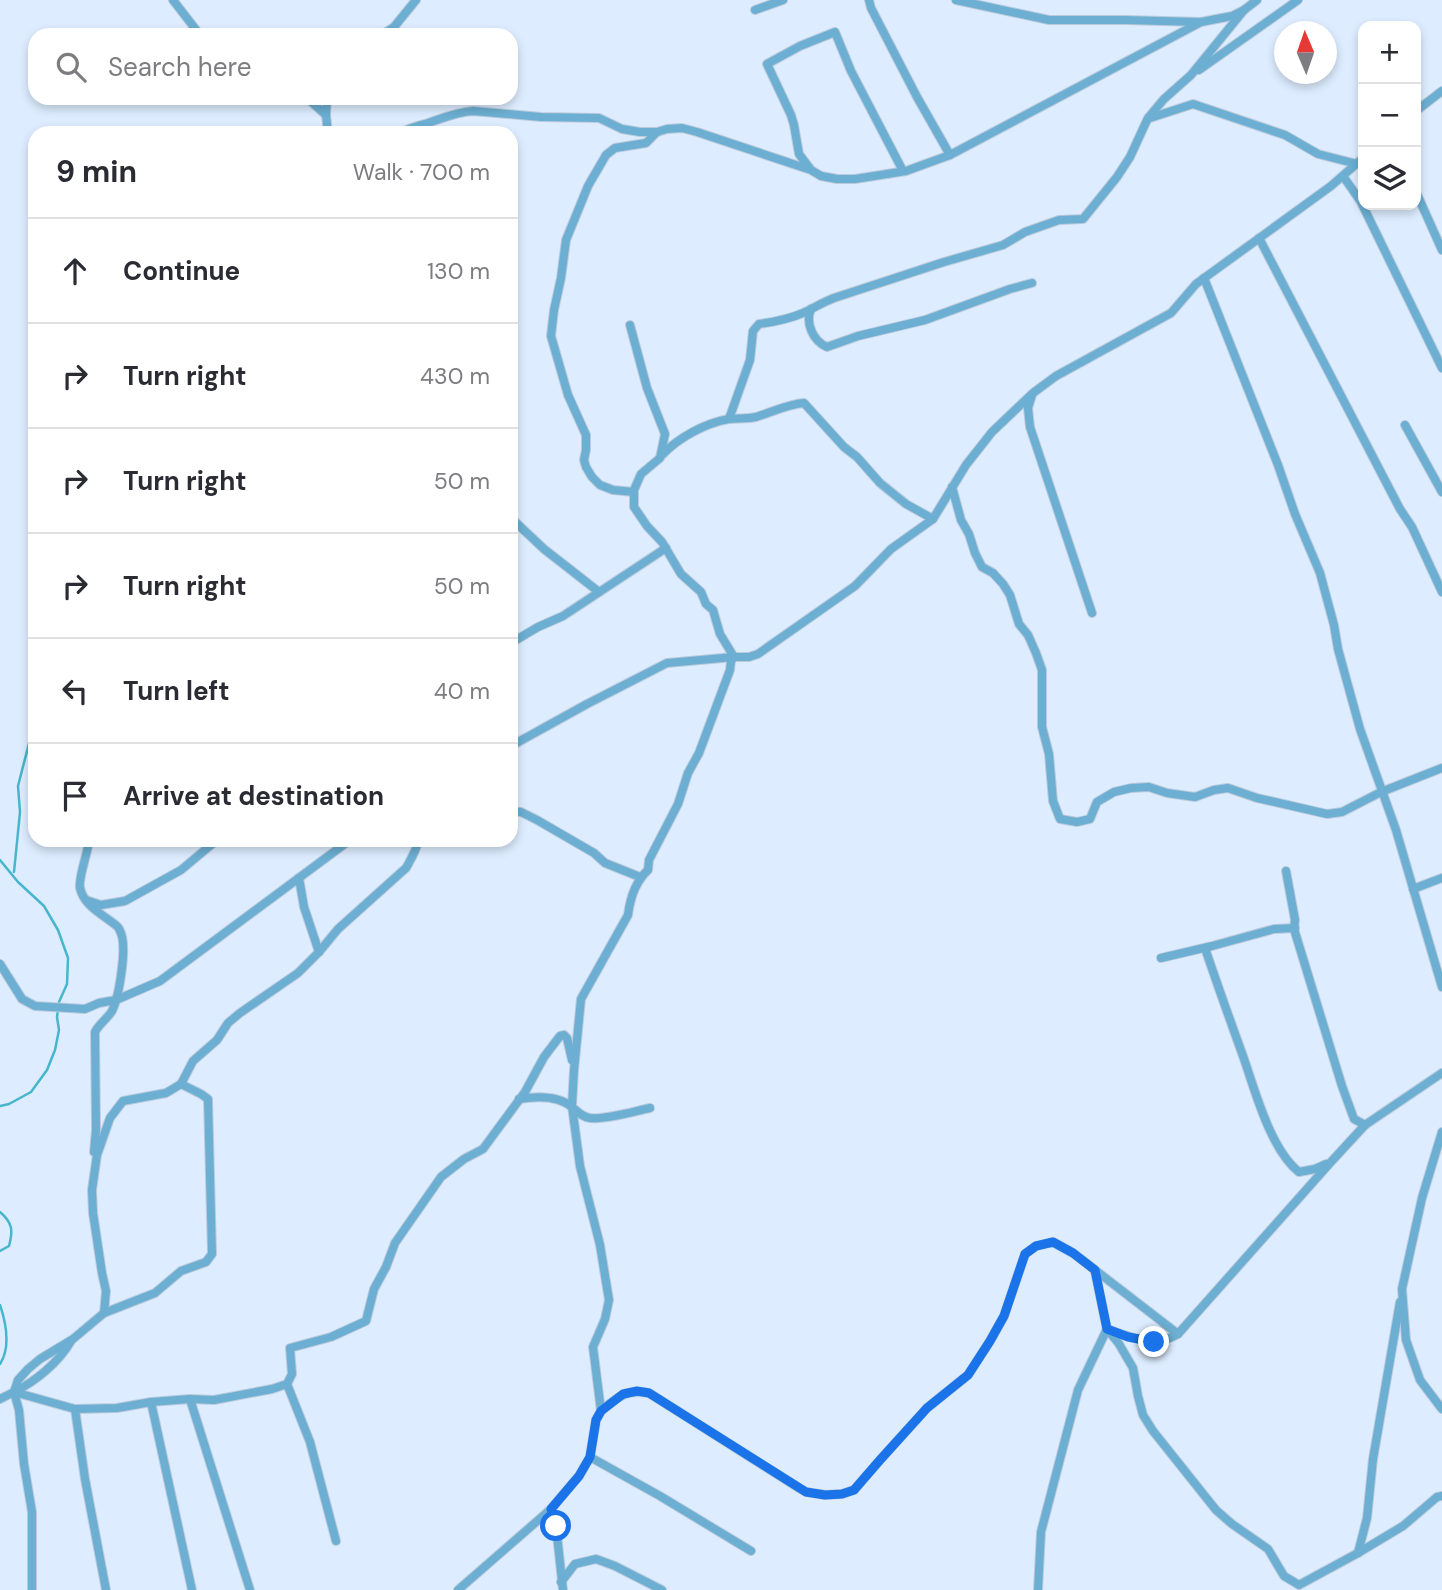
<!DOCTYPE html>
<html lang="en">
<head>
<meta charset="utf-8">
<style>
	body { margin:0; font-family:"DM Sans",sans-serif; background:#f7f7f7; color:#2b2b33 }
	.controls { position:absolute; right:21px; top:21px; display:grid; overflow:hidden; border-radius:14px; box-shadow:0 4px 10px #0003 }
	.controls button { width:63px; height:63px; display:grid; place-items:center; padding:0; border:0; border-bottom:2px solid #e1e1e2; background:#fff; color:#2b2b33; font:35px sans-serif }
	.compass { position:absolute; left:1274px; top:21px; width:63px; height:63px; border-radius:50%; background:#fff; box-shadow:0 4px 10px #0003; rotate:358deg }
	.stop { position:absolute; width:21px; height:21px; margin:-16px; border:5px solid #1a73e8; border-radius:50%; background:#fff }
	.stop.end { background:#1a73e8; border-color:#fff; box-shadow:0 2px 7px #0008 }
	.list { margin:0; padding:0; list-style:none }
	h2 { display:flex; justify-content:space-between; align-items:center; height:91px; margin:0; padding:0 28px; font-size:30px }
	h2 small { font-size:23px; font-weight:400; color:#7c7c81 }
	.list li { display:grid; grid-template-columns:46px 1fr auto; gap:21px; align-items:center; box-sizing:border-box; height:105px; padding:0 28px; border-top:2px solid #e1e1e2 }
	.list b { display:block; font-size:26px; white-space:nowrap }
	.list em { font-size:23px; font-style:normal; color:#7c7c81 }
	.icon { flex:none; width:38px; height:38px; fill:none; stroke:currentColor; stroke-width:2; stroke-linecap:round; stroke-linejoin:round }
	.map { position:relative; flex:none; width:1442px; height:1590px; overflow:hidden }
	.search { position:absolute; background:#fff; box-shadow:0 4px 10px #0003; left:28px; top:28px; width:490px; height:77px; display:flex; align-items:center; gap:18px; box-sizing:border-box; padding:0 24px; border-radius:21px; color:#7c7c81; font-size:26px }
	.panel { position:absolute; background:#fff; box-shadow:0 4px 10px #0003; left:28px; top:126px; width:490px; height:721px; border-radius:21px }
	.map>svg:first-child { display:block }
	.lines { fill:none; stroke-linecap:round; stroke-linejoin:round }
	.stream { stroke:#47b5cc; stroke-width:2.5 }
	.minor-casing { stroke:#bccbdc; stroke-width:10 }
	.minor { stroke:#6cafd2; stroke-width:8 }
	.route { stroke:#1a73e8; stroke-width:9 }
</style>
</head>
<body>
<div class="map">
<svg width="1442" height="1590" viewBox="0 0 1442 1590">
	<rect width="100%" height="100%" fill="#ddedff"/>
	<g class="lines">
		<g class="stream">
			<path d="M 0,860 L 18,882 L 44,906 L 58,930 L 68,958 L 67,984 L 59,1002 L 57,1017 L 59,1030 L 55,1050 L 47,1070 L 31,1092 L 9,1104 L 0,1106"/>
			<path d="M 14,872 L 20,812 L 18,786 L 35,720"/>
			<path d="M 0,1212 C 13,1223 13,1231 9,1246 L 0,1251"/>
			<path d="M 0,1305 C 6,1323 11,1347 0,1364"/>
		</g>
		<defs>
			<g id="minor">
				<path d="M 173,0 L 200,35"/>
				<path d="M 869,0 L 871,8 L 917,97 L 950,155"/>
				<path d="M 956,0 L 1049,20 L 1125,20 L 1201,22 L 1232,16 L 1244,10 L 1257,0"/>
				<path d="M 755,10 L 783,0"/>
				<path d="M 382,35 L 394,27 L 416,0"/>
				<path d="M 1199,70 L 1298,0"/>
				<path d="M 307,98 L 326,115"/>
				<path d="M 327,98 L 326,115 L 328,133"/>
				<path d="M 1416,111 L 1442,91"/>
				<path d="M 1150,118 L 1193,104 L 1285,135 L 1318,154 L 1357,164"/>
				<path d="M 400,133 C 409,128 418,126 428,123 C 443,118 457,112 473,111 L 541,117 L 599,118 L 622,129 L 640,132 L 657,132"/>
				<path d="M 903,171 L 851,71 L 835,32 L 800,46 L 767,64 L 791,115 L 794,125 L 799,154 L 811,170 L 821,176 L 837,179 L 855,179 L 906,171 L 950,155 L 1201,22"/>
				<path d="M 1343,176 L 1361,202 L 1442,368"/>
				<path d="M 1416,192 L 1442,250"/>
				<path d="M 1259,238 L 1400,509 L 1412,527 L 1442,592"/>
				<path d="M 1204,278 L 1278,465 L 1295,514 L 1320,573 L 1334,625 L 1338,649 L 1360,729 L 1396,830 L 1442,987"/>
				<path d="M 811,309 C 805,323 813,341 827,347 L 858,336 L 925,320 L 1010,289 L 1032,283"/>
				<path d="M 1032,395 L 1028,408 L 1030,427 L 1092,613"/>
				<path d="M 729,419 L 750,360 L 753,331 L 759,324 C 774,322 789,319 803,313 C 814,308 823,302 834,298 L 944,262 L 1003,245 L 1025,232 L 1059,220 L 1083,219 L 1117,177 L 1130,157 L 1148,118 L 1164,99 L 1191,75 L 1244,10"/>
				<path d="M 1405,425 L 1442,492"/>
				<path d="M 662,455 C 678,438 705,423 729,419 C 738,418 747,419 756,417 C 772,412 788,404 804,403 L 844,447 L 857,457 L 880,483 L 906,504 L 933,519 L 966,465 L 992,432 L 1033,393 L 1056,376 L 1171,313 L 1196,284 L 1331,186 L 1363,158"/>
				<path d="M 952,487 L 961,520 L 969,534 L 975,553 L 982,567 L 993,573 L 1003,584 L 1010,595 L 1019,624 L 1028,635 L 1036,653 L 1042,670 L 1042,727 L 1049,754 L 1053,801 L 1060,819 L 1077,822 L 1090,819 L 1097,802 L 1114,792 L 1131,788 L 1149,787 L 1167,793 L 1195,797 L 1214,790 L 1228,788 L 1257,798 L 1327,814 L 1342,812 L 1381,792 L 1442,768"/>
				<path d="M 634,492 L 613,490 L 600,485 L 592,477 L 586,467 L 584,460 L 586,450 L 586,435 L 568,395 L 551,336 L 554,310 L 561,278 L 566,240 L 588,186 L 606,155 L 615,148 L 646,143 L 657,132 L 667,129 L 682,128 L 697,132 L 808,169"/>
				<path d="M 511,518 L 544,549 L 599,592"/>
				<path d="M 511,643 L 538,627 L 563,616 L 666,548"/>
				<path d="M 511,746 L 587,704 L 667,663 L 734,657 L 749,657 L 758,654 L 855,586 L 891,549 L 933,519"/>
				<path d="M 511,811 L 521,812 L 537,820 L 594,853 L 605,863 L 640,877"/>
				<path d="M 89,840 C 88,853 78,878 80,888 C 84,905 100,913 113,923 C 116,925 119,927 120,931 C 128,945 119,997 112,1011 C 107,1019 99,1024 95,1032 L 96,1130 L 94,1152"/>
				<path d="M 1286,871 L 1295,920 L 1294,929 L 1342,1086 L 1354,1119 L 1365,1125"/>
				<path d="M 299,878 L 304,907 L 319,952"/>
				<path d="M 1413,889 L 1442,878"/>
				<path d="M 86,900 L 101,905 L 125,901 L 181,870 L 217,840"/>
				<path d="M 1205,948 C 1217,984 1230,1020 1243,1056 C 1255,1090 1270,1149 1299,1172 L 1315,1169 L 1326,1164"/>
				<path d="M 1161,958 L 1212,946 L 1274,929 L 1295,928"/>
				<path d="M 0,964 L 22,999 L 35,1006 L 85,1009 L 99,1003 L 116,1000 L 160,981 L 350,840"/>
				<path d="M 519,1099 C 537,1096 558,1095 572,1107 C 578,1112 582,1117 590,1118 C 605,1120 635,1111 650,1108"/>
				<path d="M 1442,1132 L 1422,1198 L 1402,1289 L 1406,1340 L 1420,1380 L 1442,1409"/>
				<path d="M 1095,1271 L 1107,1329 C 1130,1337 1155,1348 1178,1334 L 1330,1163 L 1365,1125 L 1442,1073"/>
				<path d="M 104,1313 L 155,1293 L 181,1271 L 206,1262 L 212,1254 L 208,1099 L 201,1094 L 181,1084"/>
				<path d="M 287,1384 L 310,1442 L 336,1541"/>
				<path d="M 14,1392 C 36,1381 59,1362 71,1341"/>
				<path d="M 0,1399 L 14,1392 L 75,1409 L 117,1408 L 151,1402 L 190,1399 L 214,1400 L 272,1389 L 287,1384 L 292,1374 L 290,1348 L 331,1337 L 366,1321 L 374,1289 L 386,1267 L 395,1243 L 441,1177 L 464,1159 L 483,1149 L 525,1092 L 544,1057 L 560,1036 L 564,1035 L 567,1038 L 572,1060"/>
				<path d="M 190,1399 L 250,1590"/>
				<path d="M 151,1402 L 192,1590"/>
				<path d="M 75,1409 L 85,1479 L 106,1590"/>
				<path d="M 601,1411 C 618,1397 626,1389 649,1393 L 799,1488 L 806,1492 L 825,1495 L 842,1494 L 854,1490 L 880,1460 L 927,1408 L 968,1375 L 990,1341 L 1004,1316 L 1025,1254 L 1036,1246 L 1053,1242 L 1073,1253 L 1178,1334"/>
				<path d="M 590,1457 L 660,1496 L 751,1551"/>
				<path d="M 1358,1553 L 1367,1518 L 1373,1459 L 1400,1302"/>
				<path d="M 561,1582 L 575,1564 L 596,1559 L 615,1566 L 662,1590"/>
				<path d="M 32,1590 L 32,1512 L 24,1464 L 19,1410 L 14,1392 L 18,1380 L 28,1369 L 40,1359 L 73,1339 L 104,1313 L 106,1291 L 102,1273 L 93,1213 L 92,1190 L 97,1155 L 110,1118 L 123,1101 L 166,1093 L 181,1084 L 193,1061 L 217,1040 L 228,1023 L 240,1013 L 298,973 L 319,952 L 338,929 L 406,868 C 411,859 417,850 418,840"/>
				<path d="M 458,1590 L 551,1509"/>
				<path d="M 563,1590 L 556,1526 L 551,1509 L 579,1476 L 590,1457 L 596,1420 L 601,1411 L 593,1347 L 605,1319 L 609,1300 L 600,1245 L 580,1166 L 572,1106 L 574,1070 L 581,999 L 628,915 C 630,899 636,881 648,870 L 649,860 L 678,804 L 688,773 L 699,753 L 730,670 L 731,661 L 734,657 L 720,634 L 713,610 L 706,604 L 701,592 L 681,574 L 662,542 L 647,526 L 634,507 L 634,490 L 641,474 L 660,458 L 665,434 L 647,388 L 630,325"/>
				<path d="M 1038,1590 L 1041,1532 L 1078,1390 L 1107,1329 L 1119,1344 L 1133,1368 L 1138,1396 L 1143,1415 L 1153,1431 L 1216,1510 L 1232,1524 L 1268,1549 L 1284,1576 L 1299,1585 L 1358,1553 L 1403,1526 L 1437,1497 L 1442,1496"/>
			</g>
		</defs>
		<use href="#minor" class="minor-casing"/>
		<use href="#minor" class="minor"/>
	</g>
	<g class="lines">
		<path class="route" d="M 556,1526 L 551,1509 L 579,1476 L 590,1457 L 596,1420 L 601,1411 L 623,1394 L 637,1391 L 649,1393 L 806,1492 L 825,1495 L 842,1494 L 854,1490 L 880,1460 L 927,1408 L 968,1375 L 990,1341 L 1004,1316 L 1025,1254 L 1036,1246 L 1053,1242 L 1073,1253 L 1095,1270 L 1107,1329 L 1128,1337 L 1154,1342"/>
	</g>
</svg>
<div class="controls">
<button>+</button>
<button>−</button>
<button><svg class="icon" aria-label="layers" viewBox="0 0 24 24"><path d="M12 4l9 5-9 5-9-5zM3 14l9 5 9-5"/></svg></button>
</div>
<svg class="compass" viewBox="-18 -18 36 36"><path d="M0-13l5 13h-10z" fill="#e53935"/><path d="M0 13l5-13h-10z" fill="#7c7c81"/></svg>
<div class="stop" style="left:556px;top:1526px"></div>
<div class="stop end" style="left:1154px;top:1342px"></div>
<div class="search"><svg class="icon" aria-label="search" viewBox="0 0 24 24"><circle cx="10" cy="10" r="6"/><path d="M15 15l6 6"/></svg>Search here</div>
<section class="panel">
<h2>9 min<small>Walk · 700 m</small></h2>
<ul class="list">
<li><svg class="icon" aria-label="ahead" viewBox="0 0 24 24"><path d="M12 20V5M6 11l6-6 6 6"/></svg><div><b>Continue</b></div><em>130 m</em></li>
<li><svg class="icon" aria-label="right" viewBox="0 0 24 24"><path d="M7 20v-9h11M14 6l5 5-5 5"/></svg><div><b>Turn right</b></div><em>430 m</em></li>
<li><svg class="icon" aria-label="right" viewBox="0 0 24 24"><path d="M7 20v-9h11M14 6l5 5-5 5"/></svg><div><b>Turn right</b></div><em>50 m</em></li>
<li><svg class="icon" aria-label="right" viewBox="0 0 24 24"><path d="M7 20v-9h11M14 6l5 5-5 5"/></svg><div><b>Turn right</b></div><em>50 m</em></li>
<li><svg class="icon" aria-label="left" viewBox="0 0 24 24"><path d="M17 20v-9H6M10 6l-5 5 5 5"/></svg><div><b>Turn left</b></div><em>40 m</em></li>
<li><svg class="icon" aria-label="arrive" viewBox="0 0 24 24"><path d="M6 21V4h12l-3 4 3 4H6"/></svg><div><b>Arrive at destination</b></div></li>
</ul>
</section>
</div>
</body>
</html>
